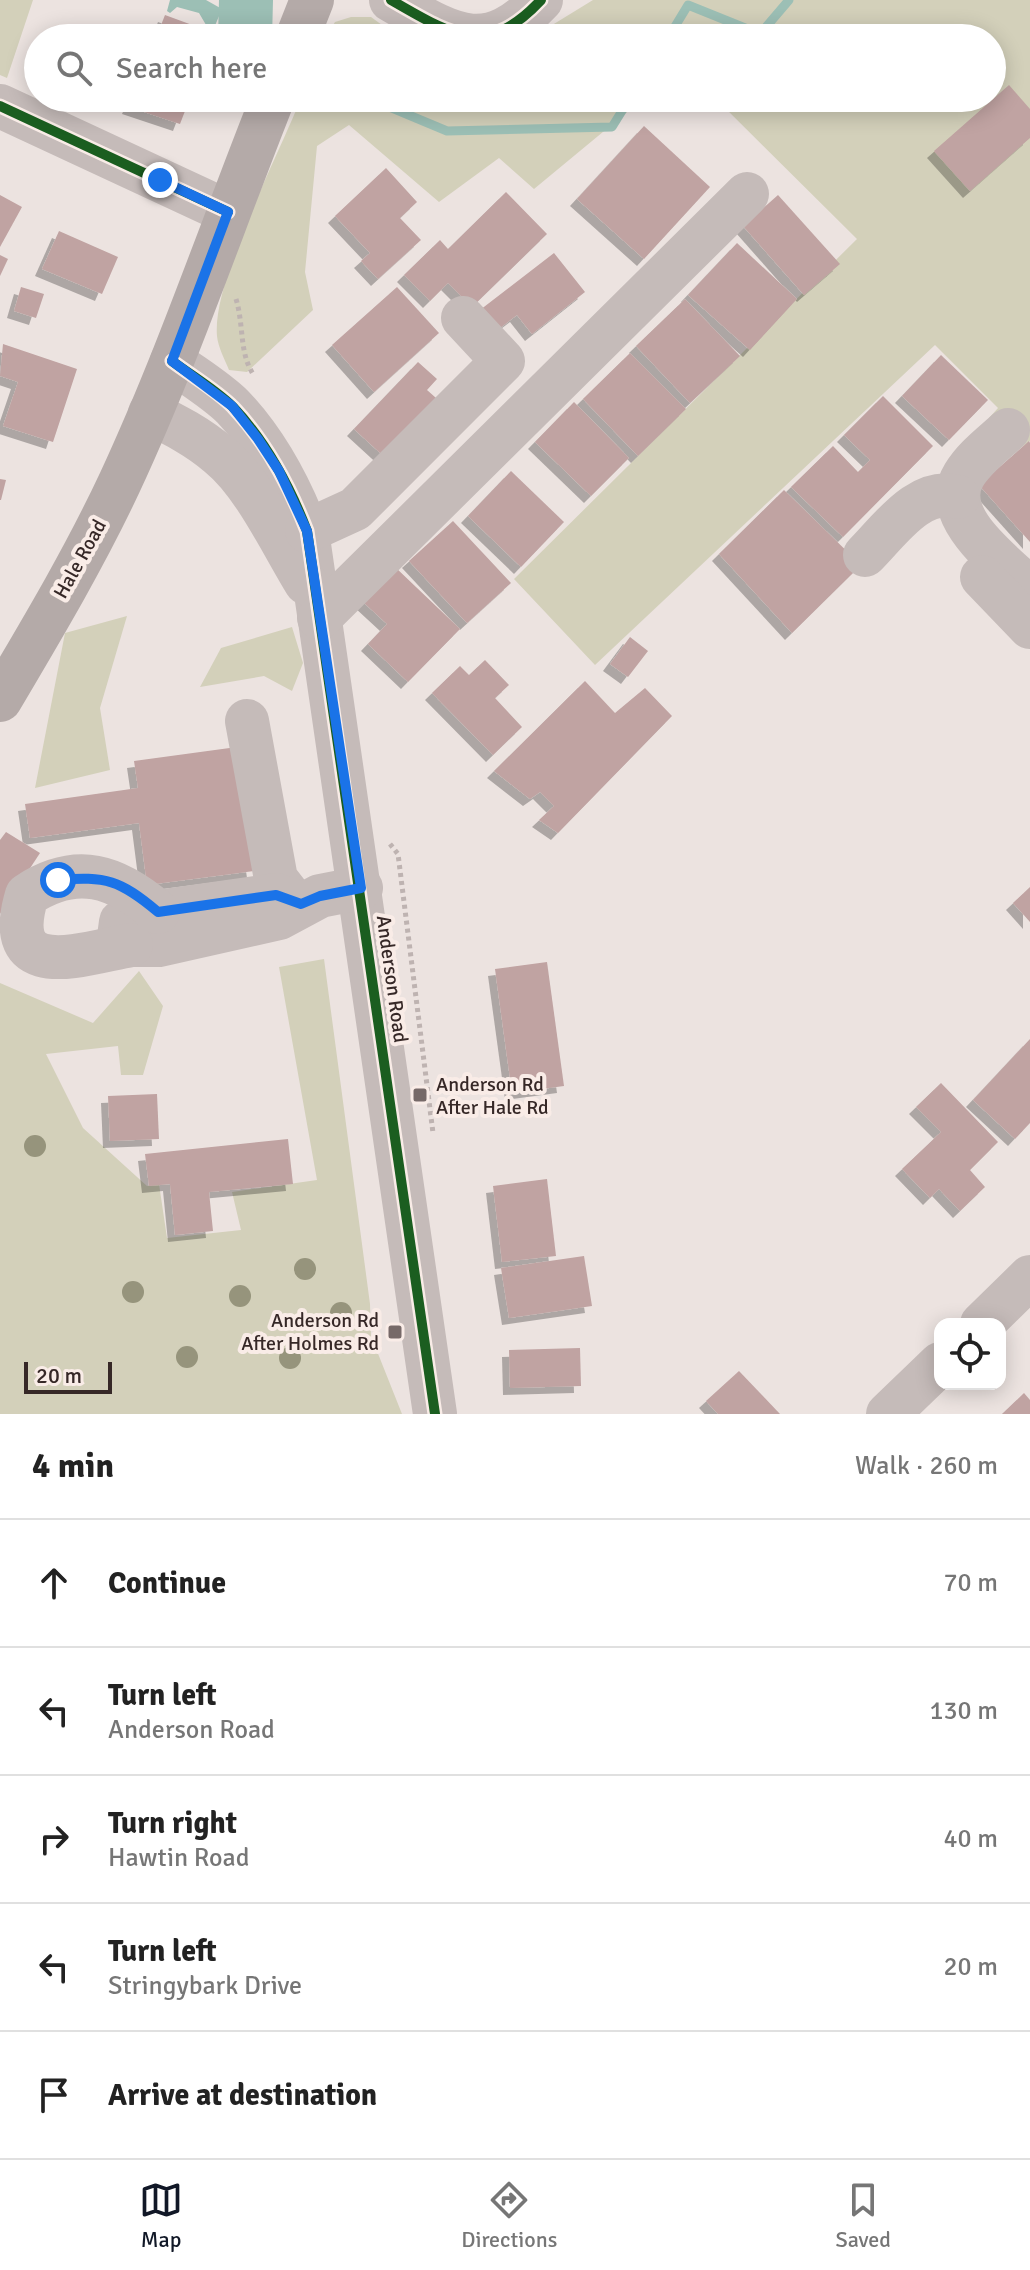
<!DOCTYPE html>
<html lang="en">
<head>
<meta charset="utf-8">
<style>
	body { margin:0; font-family:Signika,sans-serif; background:#f2f2f2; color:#222 }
	.controls { position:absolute; right:24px; bottom:24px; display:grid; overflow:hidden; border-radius:16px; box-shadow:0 4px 20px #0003 }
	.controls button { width:72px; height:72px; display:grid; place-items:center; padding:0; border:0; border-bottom:2px solid #e0e0e0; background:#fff; color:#222; font:40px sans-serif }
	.scale { position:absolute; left:24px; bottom:20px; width:88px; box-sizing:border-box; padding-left:8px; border:4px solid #362827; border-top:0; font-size:22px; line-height:28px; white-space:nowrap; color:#362827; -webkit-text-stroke:6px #f9ece7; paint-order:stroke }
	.stop { position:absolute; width:24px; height:24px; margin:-18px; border:6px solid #1a73e8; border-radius:50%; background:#fff }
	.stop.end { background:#1a73e8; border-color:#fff; box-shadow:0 2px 8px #0008 }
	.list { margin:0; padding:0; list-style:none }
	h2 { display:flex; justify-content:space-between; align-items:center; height:104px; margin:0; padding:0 32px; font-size:34px }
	h2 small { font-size:26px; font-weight:400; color:#767676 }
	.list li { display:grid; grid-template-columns:52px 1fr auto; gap:24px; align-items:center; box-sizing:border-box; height:128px; padding:0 32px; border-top:2px solid #e0e0e0 }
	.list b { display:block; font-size:30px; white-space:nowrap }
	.list p { margin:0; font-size:26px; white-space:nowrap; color:#767676 }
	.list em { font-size:26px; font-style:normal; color:#767676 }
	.icon { flex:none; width:44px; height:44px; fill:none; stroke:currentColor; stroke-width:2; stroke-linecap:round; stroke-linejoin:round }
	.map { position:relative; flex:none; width:1030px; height:1414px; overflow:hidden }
	.search { position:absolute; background:#fff; box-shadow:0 4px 20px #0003; left:24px; right:24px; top:24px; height:88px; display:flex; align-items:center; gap:20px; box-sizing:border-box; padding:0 28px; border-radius:44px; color:#767676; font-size:30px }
	.sheet { height:744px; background:#fff }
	nav { display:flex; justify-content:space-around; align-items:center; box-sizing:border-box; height:112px; border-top:2px solid #e0e0e0; background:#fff; font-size:22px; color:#767676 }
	nav a { display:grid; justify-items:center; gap:4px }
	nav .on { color:#111827 }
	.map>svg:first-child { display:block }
	.green { fill:#d3d0ba }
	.water { fill:#9cbfb5 }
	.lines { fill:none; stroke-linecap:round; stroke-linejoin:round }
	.stream { stroke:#9cbfb5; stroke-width:9 }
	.river { stroke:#9cbfb5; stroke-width:54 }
	.building { fill:#c0a3a2; filter:url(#shadow) }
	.path { stroke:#beb3b1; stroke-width:5; stroke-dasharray:4 4; stroke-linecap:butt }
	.minor { stroke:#c5bbb9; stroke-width:44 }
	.major { stroke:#b4aaa8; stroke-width:44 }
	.cycleway-casing { stroke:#f9ece7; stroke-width:15 }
	.cycleway { stroke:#1b5e20; stroke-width:10 }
	.tree { fill:#96947c }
	.route { stroke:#1a73e8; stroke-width:10 }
	.poi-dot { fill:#766968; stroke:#f9ece7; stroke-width:3 }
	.labels { text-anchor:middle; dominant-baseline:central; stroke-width:8; stroke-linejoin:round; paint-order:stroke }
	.street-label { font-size:20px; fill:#362827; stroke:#f9ece7 }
	.poi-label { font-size:20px; fill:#362827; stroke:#f9ece7; text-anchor:start }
</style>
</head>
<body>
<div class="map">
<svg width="1030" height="1414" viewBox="0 0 1030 1414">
	<defs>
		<filter id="shadow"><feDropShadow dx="-7" dy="7" stdDeviation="0" flood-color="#0004"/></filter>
	</defs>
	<rect width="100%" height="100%" fill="#ece3e0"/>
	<g class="green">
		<path d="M 0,0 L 33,0 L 7,78 L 0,75 Z"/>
		<path d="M 593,0 L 1030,0 L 1030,441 L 1019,449 L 989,418 L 998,408 L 935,345 L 595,665 L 514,579 L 857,239 L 715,98 L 992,98 L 992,38 L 531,38 Z"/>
		<path d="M 351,17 L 371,17 L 400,38 L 325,38 L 335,22 Z"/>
		<path d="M 301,98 L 644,98 L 534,189 L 499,158 L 439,202 L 349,125 L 317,146 L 305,272 L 313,310 L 247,372 L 229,370 C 225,360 218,347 217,336 C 212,281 279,155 301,98 Z"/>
		<path d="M 127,616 L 100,708 L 110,770 L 35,788 L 65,633 Z"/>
		<path d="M 292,627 L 303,663 L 292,691 L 264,676 L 200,687 L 221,648 Z"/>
		<path d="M 324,959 L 370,1304 L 371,1336 L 402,1414 L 0,1414 L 0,983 L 93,1023 L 139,971 L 163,1006 L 143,1075 L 121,1075 L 118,1046 L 46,1054 L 83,1128 L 147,1186 L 159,1184 L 167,1238 L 241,1230 L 232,1192 L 317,1180 L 279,967 Z"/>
	</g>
	<path class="water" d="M 170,0 L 206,0 L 222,9 L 214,28 L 209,30 L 199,13 L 177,7 L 170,13 L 167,11 Z"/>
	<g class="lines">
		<g class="stream">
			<path d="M 668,38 L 688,5 L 760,34 L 789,0"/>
			<path d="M 368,98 L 447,131 L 612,127 L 630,98"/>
		</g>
		<path class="river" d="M 245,38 L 246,0"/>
	</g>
	<g class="building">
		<path d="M 165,15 L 214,33 L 212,38 L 156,38 Z"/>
		<path d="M 1009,85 L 1030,109 L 1030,138 L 970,191 L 934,151 Z"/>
		<path d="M 133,98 L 190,98 L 180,124 L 129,107 Z"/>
		<path d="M 644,126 L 710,187 L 644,259 L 577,199 Z"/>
		<path d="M 386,168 L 417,202 L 400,218 L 421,240 L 378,279 L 361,261 L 370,253 L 335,216 Z"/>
		<path d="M 506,192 L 547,234 L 472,307 L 448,283 L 430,301 L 404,275 L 440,240 L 448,249 Z"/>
		<path d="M 0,195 L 22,207 L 0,247 Z"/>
		<path d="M 778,195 L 840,264 L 804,295 L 743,226 Z"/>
		<path d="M 59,231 L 118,257 L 102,294 L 42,269 Z"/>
		<path d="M 737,243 L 797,299 L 750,350 L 688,295 Z"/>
		<path d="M 554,253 L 585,292 L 532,334 L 517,315 L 496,331 L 480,310 Z"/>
		<path d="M 0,255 L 8,259 L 0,276 Z"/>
		<path d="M 21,287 L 44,294 L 36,318 L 14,311 Z"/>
		<path d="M 397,287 L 439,333 L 374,392 L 332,345 Z"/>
		<path d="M 685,299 L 740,356 L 690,403 L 636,346 Z"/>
		<path d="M 3,344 L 77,369 L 53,442 L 3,426 L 18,382 L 0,376 Z"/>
		<path d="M 630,353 L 686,409 L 638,456 L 583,399 Z"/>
		<path d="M 941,355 L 988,400 L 949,440 L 902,396 Z"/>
		<path d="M 418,362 L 437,379 L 427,390 L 444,405 L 390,462 L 354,429 Z"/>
		<path d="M 883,396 L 933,446 L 843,537 L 791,487 L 833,446 L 858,472 L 870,460 L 844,435 Z"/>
		<path d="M 574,402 L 629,458 L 591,496 L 535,442 Z"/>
		<path d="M 1029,441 L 1030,443 L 1030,542 L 979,485 Z"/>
		<path d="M 511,471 L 564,522 L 521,567 L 468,516 Z"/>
		<path d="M 0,479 L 6,480 L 1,500 L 0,500 Z"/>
		<path d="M 784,490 L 861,565 L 792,633 L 719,554 Z"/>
		<path d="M 453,521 L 511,583 L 467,623 L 409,561 Z"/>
		<path d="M 394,566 L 460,629 L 408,682 L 368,644 L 387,624 L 361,600 Z"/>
		<path d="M 630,637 L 648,651 L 628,677 L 610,664 Z"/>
		<path d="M 485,660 L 509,685 L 495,698 L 522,727 L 493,755 L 432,693 L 460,666 L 469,675 Z"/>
		<path d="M 585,681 L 615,713 L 645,688 L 672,716 L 558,833 L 539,820 L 554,806 L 540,792 L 530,799 L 494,771 Z"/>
		<path d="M 237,747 L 254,871 L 147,885 L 139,823 L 30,838 L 25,804 L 138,788 L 134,761 Z"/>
		<path d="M 6,832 L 40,853 L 0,914 L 0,840 Z"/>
		<path d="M 1030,887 L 1030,922 L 1013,903 Z"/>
		<path d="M 547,962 L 564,1086 L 512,1093 L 495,969 Z"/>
		<path d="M 1030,1039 L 1030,1123 L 1015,1139 L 973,1100 Z"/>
		<path d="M 941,1083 L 998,1142 L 970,1170 L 985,1187 L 960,1211 L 939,1189 L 930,1198 L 902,1169 L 941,1132 L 916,1107 Z"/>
		<path d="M 157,1094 L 159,1139 L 110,1141 L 108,1096 Z"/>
		<path d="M 288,1139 L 293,1184 L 209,1192 L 213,1231 L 175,1235 L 170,1184 L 149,1186 L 145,1154 Z"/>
		<path d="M 547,1179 L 556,1256 L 502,1262 L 493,1186 Z"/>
		<path d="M 584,1256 L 592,1306 L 509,1318 L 501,1268 Z"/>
		<path d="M 580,1348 L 581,1386 L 510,1388 L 509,1350 Z"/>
		<path d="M 739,1371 L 780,1414 L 718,1414 L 706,1401 Z"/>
		<path d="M 1024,1393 L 1030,1400 L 1030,1414 L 1002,1414 Z"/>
	</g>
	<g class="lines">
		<g class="path">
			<path d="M 236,299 C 244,325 239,352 253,374"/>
			<path d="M 390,844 L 398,854 L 433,1133"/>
		</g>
		<g class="minor">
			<path d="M 391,0 C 452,35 486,59 541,0"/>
			<path d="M 0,106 L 228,212"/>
			<path d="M 172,361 C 192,376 216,390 233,407 C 266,442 290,487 307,531 L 435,1414"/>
			<path d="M 150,413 C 175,425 198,437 219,455 C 254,483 282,544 306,583"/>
			<path d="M 1008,430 C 993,444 975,457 964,475 C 938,517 1004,563 1030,589"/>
			<path d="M 307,531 L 355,509 L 503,361 L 463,318"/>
			<path d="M 865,555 C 890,530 919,486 958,497"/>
			<path d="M 982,577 L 1030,627"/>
			<path d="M 319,618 L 747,194"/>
			<path d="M 247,721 L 276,879 L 293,901"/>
			<path d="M 301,904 L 276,895 L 136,915 L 121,922 L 119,937 L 131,945 L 159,945 L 279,918 L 320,896 L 361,888"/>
			<path d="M 131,945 C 81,954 0,984 27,895 C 77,862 116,876 158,912"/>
			<path d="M 982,1324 L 1030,1277"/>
			<path d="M 888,1414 L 940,1364"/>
		</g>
		<g class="major">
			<path d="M 297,38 L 312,0"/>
			<path d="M 0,700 C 42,629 85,557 120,482 C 178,357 222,226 273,98"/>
		</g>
		<defs>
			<g id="cycleway">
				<path d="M 391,0 C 452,35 486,59 541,0"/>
				<path d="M 0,106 L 228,212"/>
				<path d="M 172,361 C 192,376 216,390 233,407 C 266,442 290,487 307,531 L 435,1414"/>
			</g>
		</defs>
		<use href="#cycleway" class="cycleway-casing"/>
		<use href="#cycleway" class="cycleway"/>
	</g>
	<g class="tree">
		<circle cx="35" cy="1146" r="11"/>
		<circle cx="305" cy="1269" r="11"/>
		<circle cx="133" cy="1292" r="11"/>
		<circle cx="240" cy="1296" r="11"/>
		<circle cx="341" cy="1313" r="11"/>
		<circle cx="187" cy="1357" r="11"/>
		<circle cx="290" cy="1358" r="11"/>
	</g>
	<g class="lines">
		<path class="route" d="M 58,880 C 106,876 120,880 158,912 L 276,895 L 301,904 L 320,896 L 361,888 L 307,531 L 279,471 L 258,439 L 232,406 L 172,361 L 228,212 L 160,180"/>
	</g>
	<g class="poi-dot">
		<rect x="412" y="1087" width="16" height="16" rx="4"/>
		<rect x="387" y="1324" width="16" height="16" rx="4"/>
	</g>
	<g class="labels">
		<g class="street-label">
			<text transform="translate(80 559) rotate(-61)">Hale Road</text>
			<text transform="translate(392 979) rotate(82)">Anderson Road</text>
		</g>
		<g class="poi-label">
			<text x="436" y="1084">Anderson Rd<tspan x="436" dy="23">After Hale Rd</tspan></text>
			<text x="379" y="1320" text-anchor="end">Anderson Rd<tspan x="379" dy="23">After Holmes Rd</tspan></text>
		</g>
	</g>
</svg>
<div class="controls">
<button><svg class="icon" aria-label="locate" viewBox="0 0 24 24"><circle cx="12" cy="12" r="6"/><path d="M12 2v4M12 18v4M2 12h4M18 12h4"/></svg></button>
</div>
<div class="scale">20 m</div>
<div class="stop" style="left:58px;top:880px"></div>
<div class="stop end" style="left:160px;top:180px"></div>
<div class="search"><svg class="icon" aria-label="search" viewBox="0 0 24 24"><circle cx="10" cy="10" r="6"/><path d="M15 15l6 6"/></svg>Search here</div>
</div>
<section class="sheet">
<h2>4 min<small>Walk · 260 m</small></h2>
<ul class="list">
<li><svg class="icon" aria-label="ahead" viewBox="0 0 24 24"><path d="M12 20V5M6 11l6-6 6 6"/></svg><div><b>Continue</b></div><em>70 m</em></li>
<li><svg class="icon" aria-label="left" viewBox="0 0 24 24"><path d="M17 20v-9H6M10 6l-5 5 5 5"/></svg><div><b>Turn left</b><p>Anderson Road</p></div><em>130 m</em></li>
<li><svg class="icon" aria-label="right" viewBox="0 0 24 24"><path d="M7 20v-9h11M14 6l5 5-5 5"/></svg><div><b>Turn right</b><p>Hawtin Road</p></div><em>40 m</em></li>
<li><svg class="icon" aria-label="left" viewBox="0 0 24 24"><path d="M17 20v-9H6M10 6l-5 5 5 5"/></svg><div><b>Turn left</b><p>Stringybark Drive</p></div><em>20 m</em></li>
<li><svg class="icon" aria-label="arrive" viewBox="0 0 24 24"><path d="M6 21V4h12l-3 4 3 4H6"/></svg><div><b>Arrive at destination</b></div></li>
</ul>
</section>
<nav>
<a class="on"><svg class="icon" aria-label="map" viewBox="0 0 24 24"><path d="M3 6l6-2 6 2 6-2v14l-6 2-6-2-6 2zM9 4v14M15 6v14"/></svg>Map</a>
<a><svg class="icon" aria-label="directions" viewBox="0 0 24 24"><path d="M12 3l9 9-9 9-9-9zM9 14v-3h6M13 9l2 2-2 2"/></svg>Directions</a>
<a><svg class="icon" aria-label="saved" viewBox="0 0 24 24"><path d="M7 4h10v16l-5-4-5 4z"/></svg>Saved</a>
</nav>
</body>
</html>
